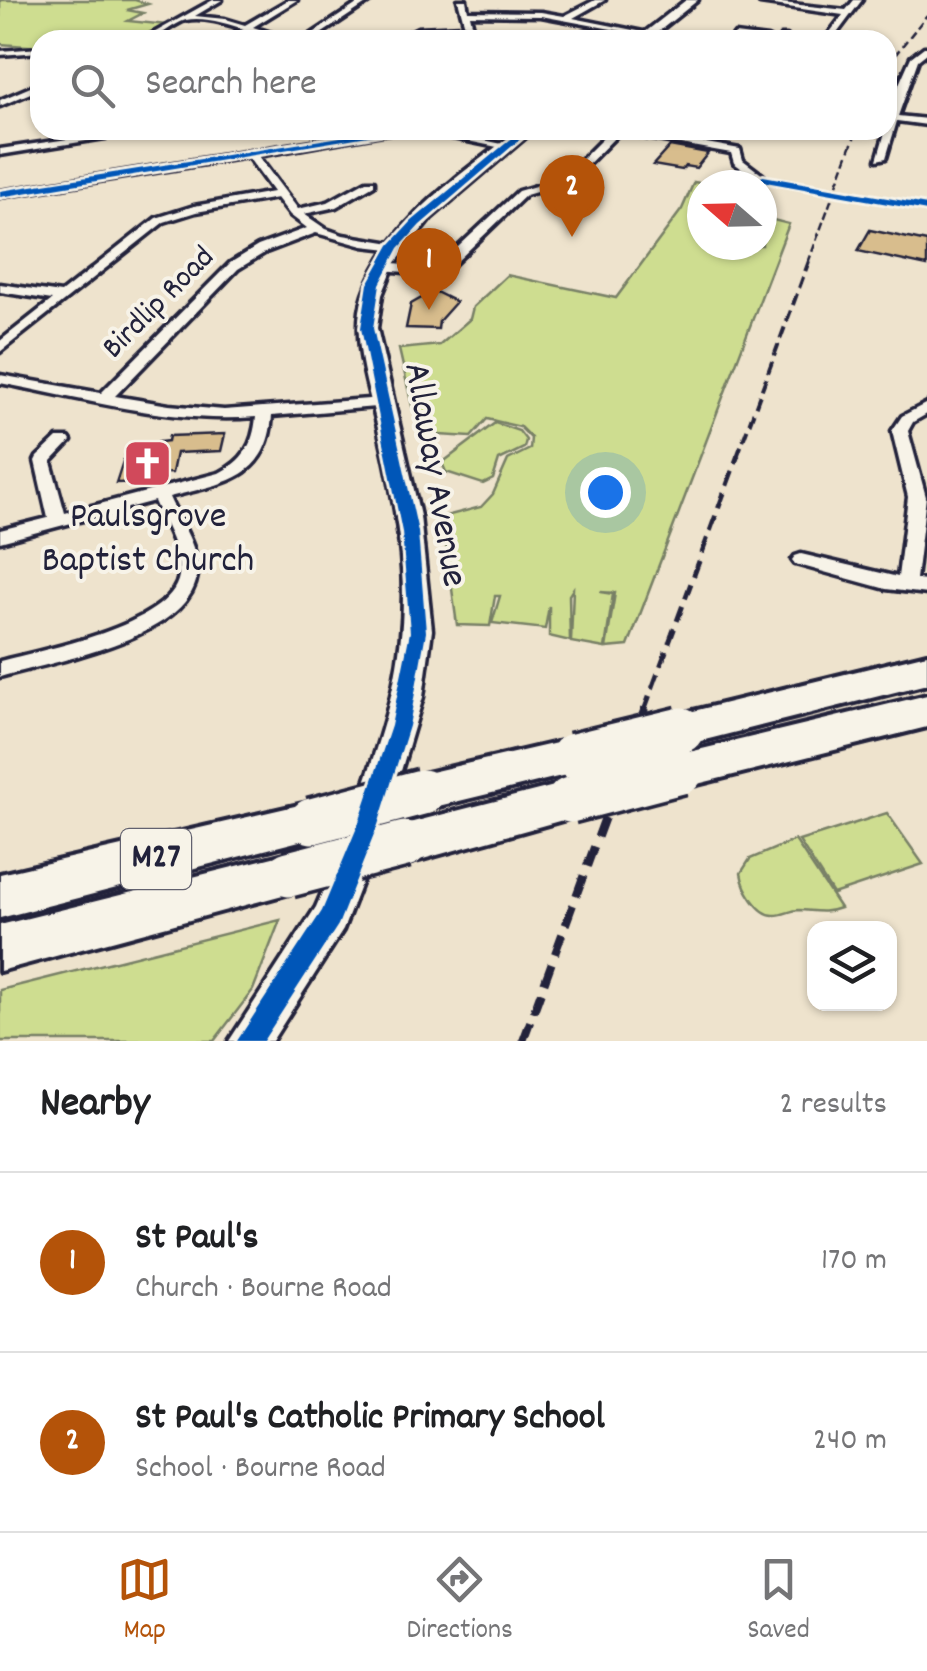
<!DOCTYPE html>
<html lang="en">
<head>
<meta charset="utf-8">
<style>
	body { margin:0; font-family:Dekko,sans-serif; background:#f6f6f6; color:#202124 }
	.controls { position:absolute; right:30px; bottom:30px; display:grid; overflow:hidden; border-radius:20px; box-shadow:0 2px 8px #0004 }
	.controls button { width:90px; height:90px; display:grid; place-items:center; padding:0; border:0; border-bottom:2px solid #e0e0e0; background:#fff; color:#202124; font:50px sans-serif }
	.compass { position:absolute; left:687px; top:170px; width:90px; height:90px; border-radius:50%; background:#fff; box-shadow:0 2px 8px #0004; rotate:290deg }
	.you { position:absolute; left:605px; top:492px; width:35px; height:35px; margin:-25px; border:8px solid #fff; border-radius:50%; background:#1a73e8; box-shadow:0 0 0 15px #1a73e833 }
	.badge { display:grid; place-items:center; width:65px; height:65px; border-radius:50%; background:#b45309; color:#fff; font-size:32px; font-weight:700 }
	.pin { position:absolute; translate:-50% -82px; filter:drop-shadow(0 2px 5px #0008) }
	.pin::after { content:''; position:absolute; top:52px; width:35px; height:30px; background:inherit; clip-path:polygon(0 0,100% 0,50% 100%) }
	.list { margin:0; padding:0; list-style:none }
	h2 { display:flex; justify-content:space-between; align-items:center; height:130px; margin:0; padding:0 40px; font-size:42px }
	h2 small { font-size:32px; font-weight:400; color:#757577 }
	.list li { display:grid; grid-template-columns:65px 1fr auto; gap:30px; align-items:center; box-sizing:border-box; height:180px; padding:0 40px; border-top:2px solid #e0e0e0 }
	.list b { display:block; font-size:38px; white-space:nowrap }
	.list p { margin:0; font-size:32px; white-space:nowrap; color:#757577 }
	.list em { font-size:32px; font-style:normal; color:#757577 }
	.icon { flex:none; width:55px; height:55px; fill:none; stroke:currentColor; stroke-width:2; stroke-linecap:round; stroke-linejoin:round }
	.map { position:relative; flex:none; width:927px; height:1041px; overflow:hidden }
	.search { position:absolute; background:#fff; box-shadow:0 2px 8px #0004; left:30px; right:30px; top:30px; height:110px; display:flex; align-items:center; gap:25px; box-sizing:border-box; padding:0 35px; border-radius:30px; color:#757577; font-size:38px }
	.sheet { height:490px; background:#fff }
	nav { display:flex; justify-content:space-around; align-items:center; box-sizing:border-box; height:140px; border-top:2px solid #e0e0e0; background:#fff; font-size:28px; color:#757577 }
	nav a { display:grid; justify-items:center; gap:5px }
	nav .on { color:#b45309 }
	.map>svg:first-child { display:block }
	.green { fill:#cedd90; stroke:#788066; stroke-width:2.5 }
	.building { fill:#d8bd8d; stroke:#22223b; stroke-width:2.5 }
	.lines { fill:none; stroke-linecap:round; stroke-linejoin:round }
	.street-casing { stroke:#22223b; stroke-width:7 }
	.secondary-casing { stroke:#22223b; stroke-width:7 }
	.highway-casing { stroke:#22223b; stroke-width:8 }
	.street { fill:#f7f3e8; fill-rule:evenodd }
	.secondary { fill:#f7f3e8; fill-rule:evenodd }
	.highway { fill:#f7f3e8; fill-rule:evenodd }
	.rail-far3 { stroke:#22223b; stroke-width:2.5; stroke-dasharray:8 4; stroke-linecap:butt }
	.rail-far2 { stroke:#22223b; stroke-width:4; stroke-dasharray:12 6; stroke-linecap:butt }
	.rail-far1 { stroke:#22223b; stroke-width:5; stroke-dasharray:16 8; stroke-linecap:butt }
	.rail { stroke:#22223b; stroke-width:8; stroke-dasharray:21 10; stroke-linecap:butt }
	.highway-bridge-casing { stroke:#22223b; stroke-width:52; stroke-linecap:butt }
	.highway-bridge { stroke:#f7f3e8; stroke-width:45 }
	.cycleway-casing { stroke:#f7f3e8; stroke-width:6 }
	.cycleway { fill:#0057b8; fill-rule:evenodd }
	.labels { text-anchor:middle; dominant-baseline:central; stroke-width:8; stroke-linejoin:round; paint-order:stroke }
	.far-street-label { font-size:32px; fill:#22223b; stroke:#f7f3e8 }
	.shield { fill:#f7f3e8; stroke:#62616f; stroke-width:2.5 }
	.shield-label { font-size:35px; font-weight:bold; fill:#22223b }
	.street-label { font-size:38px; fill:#22223b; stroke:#f7f3e8 }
	.poi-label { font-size:38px; fill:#22223b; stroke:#f7f3e8 }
</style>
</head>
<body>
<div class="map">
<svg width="927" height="1041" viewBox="0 0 927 1041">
	<rect width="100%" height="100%" fill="#eee3cd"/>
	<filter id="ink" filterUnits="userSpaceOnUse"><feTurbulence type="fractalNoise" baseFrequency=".01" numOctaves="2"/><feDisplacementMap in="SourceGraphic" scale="20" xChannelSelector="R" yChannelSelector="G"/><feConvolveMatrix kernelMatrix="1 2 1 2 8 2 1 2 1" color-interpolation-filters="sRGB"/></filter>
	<g filter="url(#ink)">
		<g class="green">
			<path d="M 0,0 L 135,0 L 148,4 L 127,10 L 143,13 L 128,21 L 178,26 L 157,38 L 165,40 L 40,40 L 40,47 L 0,44 Z"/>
			<path d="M 694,182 L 711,185 L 702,185 L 702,245 L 762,245 L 762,217 L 789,224 L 628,646 L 606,648 L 615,593 L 600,592 L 613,594 L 605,648 L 571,642 L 573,589 L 569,595 L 570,641 L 549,636 L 549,606 L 545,629 L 492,623 L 500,596 L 495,596 L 490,626 L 457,625 L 442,517 L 481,507 L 493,494 L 508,460 L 530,449 L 531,438 L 520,427 L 487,419 L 471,437 L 423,434 L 413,410 L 399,349 L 440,345 L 470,319 L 473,307 L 507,275 L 616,298 L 682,209 Z"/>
			<path d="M 495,423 L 519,431 L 526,440 L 524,448 L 499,460 L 493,479 L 483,484 L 446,472 L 442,463 Z"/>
			<path d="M 887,813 L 923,864 L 833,894 L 799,841 Z"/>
			<path d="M 795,840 L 840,908 C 824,914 816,911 799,910 C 791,910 784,915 775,915 C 758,916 743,887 741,873 L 750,859 Z"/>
			<path d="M 280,920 L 253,990 L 214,1041 L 0,1041 L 0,990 Z"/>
		</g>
		<g class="building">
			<path d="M 670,146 L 708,153 L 696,168 L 685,166 L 682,170 L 653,165 Z"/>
			<path d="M 870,230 L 927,242 L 927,266 L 858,251 Z"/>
			<path d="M 434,291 L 456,302 L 439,321 L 438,329 L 406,328 L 411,304 Z"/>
			<path d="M 225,434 L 221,451 L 176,453 L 172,473 L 146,474 L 144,482 L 116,483 L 128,446 L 168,441 L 169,436 Z"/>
		</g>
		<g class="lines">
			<defs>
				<g id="street">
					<path d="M 213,0 L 222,0 L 195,16 L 225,19 L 245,25 L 288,0 L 297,0 L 253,27 L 293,40 C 279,40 264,31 251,32 C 239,33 230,40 218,40 L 244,29 C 228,24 203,16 186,20 C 170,25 159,40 141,40 Z"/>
					<path d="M 363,0 L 372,0 L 312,40 L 303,40 Z"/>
					<path d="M 458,0 L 466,0 L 468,11 L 541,12 L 564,16 L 595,0 L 605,0 L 573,18 L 653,34 L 649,36 L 541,16 L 470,15 L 476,40 L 468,40 L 466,30 L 419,32 L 403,40 L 393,40 L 418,28 L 465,26 Z"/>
					<path d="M 854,0 L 862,0 L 832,40 L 824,40 L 843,15 L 760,3 L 764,1 L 846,10 Z"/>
					<path d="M 735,34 L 767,38 L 771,40 L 732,38 Z"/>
					<path d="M 781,36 L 787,36 L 788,38 L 779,40 Z"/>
					<path d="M 924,47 L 927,47 L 927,53 L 918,60 L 898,116 L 927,119 L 927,125 L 897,121 L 886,158 L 877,160 L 899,84 L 911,57 Z"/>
					<path d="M 40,48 L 40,52 L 0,55 L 0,51 Z"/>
					<path d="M 40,83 L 40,89 L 0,106 L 0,100 Z"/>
					<path d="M 129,130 L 154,130 L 0,155 L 0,149 Z"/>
					<path d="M 381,130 L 405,130 L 258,156 L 298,209 L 328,202 L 366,181 L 374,181 L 374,185 L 336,207 L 304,214 L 326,229 L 343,235 L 398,244 L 398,250 L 363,246 L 316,233 L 266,252 L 238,269 L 115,396 L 169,405 L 224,410 L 382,398 L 387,400 L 390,403 L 387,406 L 272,416 C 267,481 222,483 169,497 C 179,520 201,551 197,576 C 188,639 51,662 0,677 L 0,661 C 42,650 171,626 179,576 C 182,552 163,522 154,501 L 0,542 L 0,530 L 48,518 L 35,461 L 37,457 L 57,438 L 69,438 L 71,441 L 51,462 L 65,513 L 219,473 C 244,460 253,445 256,417 C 171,424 84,399 0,383 L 0,375 L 101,393 L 230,263 L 258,246 L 307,228 L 290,215 L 277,198 L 196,212 L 164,222 L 0,352 L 0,341 L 52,300 L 0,292 L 0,284 L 61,293 L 156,218 L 194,206 L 273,192 L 248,157 L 0,197 L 0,191 Z"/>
					<path d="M 414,130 L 435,130 L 512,146 L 507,149 Z"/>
					<path d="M 611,130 L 634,130 L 740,149 L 743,160 L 768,179 L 759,181 L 734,163 L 731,153 L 619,133 L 571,182 L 526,195 L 451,267 L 426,274 L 383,270 L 377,266 L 383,262 L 426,266 L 443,261 L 518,191 L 563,178 Z"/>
					<path d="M 927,403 L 927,414 L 913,422 L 908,431 L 926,497 L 916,579 L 927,580 L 927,594 L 886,589 L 795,564 L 792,560 L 795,556 L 801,554 L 898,577 L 908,497 L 892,431 L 902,416 Z"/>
				</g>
				<g id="secondary">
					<path d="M 686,0 L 698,0 L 648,40 L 635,40 Z"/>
					<path d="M 518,130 L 534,130 L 431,218 L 394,265 L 382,295 L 377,328 L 420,516 L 432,630 L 423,697 L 390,808 L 385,818 L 373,822 L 361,818 L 356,808 C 387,720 410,650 401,556 C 397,515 389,475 380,436 C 370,391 349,339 364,294 C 388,221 461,175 518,130 Z"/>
					<path d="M 355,839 L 367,844 L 372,855 L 343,930 L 272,1041 L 229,1041 L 316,907 L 343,844 Z"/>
				</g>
				<g id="highway">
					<path d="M 927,654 L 927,684 L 681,746 L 667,741 L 661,730 L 667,719 L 681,714 Z"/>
					<path d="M 927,695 L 927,727 L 681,788 L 666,783 L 660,771 L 666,759 L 681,754 Z"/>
					<path d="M 574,739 L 589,744 L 595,756 L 589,768 L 574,773 L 422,810 L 407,805 L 401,792 L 407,779 L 422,774 Z"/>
					<path d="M 570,782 L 585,787 L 591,800 L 585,813 L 570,818 L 405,864 L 389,858 L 383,844 L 389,830 L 405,824 Z"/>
					<path d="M 312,802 L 327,808 L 334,821 L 327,834 L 0,918 L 0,874 Z"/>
					<path d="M 289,853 L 305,859 L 312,874 L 305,889 L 0,971 L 0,925 Z"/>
				</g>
			</defs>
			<use href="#street" class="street-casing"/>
			<use href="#secondary" class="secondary-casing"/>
			<use href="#highway" class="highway-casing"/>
			<use href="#street" class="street"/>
			<use href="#secondary" class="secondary"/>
			<use href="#highway" class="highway"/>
			<g class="rail-far3">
				<path d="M 887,65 L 927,15"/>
				<path d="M 808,263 L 857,130"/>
			</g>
			<path class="rail-far2" d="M 737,457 L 809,261"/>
			<path class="rail-far1" d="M 644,711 L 738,455"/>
			<path class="rail" d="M 523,1041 L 645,708"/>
			<defs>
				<g id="highway-bridge">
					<path d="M 574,756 L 681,730"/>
					<path d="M 570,800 L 681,771"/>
					<path d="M 312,821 L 422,792"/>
					<path d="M 289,874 L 405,844"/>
				</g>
			</defs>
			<use href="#highway-bridge" class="highway-bridge-casing"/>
			<use href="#highway-bridge" class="highway-bridge"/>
			<defs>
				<g id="cycleway">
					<path d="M 384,130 L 404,130 L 0,197 L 0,191 Z"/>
					<path d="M 522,130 L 531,130 L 420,225 L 399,248 L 380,284 L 373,328 L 418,532 L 426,632 L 409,726 L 378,825 L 338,925 L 263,1041 L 237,1041 L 322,911 L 358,825 L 391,726 L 410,632 L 402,532 L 361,328 L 368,284 L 390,245 L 412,221 Z"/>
					<path d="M 763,176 L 927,205 L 927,211 L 760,181 L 758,179 Z"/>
				</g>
			</defs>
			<use href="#cycleway" class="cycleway-casing"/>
			<use href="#cycleway" class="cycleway"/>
		</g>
	</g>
	<defs>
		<symbol id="church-square" viewBox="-11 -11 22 22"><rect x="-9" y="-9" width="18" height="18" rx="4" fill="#d1495b" stroke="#f7f3e8"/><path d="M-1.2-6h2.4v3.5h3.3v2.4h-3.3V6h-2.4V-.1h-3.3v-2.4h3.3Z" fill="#fff"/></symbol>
	</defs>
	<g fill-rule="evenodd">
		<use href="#church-square" x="120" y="436" width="55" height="55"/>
	</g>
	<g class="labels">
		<g class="far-street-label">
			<text transform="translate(160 304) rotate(-45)">Birdlip Road</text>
		</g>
		<rect class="shield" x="121" y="829" width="70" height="60" rx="8"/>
		<g class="shield-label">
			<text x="156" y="859">M27</text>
		</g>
		<g class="street-label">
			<text transform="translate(433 475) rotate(80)">Allaway Avenue</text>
		</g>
		<g class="poi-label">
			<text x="148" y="518">Paulsgrove<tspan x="148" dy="44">Baptist Church</tspan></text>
		</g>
	</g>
</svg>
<div class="controls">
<button><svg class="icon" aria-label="layers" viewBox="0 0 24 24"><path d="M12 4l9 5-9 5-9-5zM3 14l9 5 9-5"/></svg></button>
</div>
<svg class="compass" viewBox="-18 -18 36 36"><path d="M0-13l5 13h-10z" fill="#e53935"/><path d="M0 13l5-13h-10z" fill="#757577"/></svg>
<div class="you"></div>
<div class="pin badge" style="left:429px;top:310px">1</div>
<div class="pin badge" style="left:572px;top:237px">2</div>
<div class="search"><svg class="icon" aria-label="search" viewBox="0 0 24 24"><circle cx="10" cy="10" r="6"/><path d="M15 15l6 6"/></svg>Search here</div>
</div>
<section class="sheet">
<h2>Nearby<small>2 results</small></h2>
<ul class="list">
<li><span class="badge">1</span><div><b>St Paul's</b><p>Church · Bourne Road</p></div><em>170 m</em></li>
<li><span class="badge">2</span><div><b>St Paul's Catholic Primary School</b><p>School · Bourne Road</p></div><em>240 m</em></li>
</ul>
</section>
<nav>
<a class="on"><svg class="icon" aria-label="map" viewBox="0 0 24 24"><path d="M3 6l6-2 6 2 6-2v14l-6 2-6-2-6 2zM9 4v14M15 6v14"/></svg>Map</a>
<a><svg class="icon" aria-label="directions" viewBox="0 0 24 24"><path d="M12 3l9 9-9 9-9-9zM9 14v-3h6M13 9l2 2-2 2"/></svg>Directions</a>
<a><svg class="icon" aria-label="saved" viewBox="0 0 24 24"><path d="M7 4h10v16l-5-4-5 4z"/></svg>Saved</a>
</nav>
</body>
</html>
